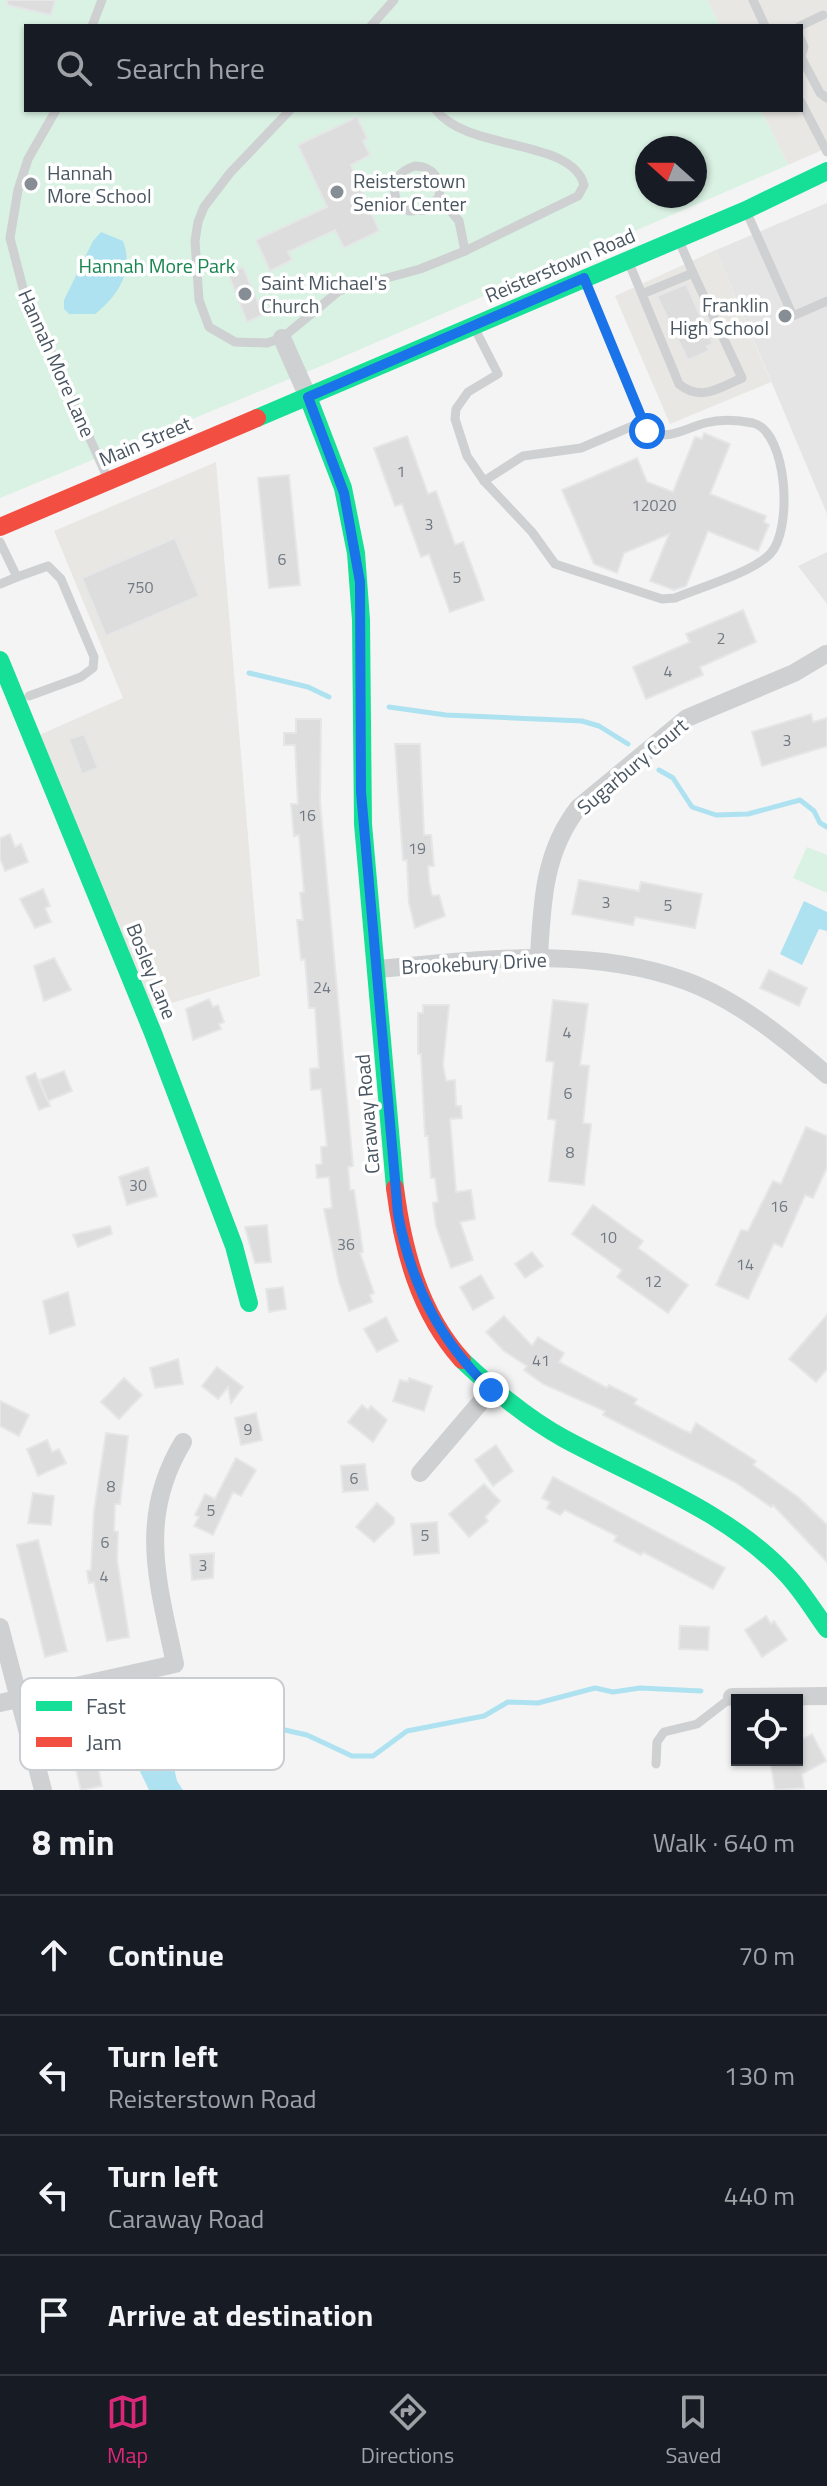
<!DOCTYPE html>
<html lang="en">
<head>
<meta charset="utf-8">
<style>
	body { margin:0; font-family:"Titillium Web",sans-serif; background:#20242c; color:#f1f3f6 }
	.controls { position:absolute; right:24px; bottom:24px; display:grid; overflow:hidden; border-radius:0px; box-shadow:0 2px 6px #0004 }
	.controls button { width:72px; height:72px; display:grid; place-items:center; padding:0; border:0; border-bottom:2px solid #363941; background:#171b24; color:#f1f3f6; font:40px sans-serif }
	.compass { position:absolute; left:635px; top:136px; width:72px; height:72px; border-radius:50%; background:#171b24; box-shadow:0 2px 6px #0004; rotate:291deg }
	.stop { position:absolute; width:24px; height:24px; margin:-18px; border:6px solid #1a73e8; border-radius:50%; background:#fff }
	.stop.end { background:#1a73e8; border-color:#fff; box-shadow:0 2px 8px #0008 }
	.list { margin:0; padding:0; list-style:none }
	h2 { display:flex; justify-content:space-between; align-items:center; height:104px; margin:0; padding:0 32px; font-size:34px }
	h2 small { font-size:26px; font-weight:400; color:#9ea1a6 }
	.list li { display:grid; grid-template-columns:52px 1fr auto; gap:24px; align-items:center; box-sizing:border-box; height:120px; padding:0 32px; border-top:2px solid #363941 }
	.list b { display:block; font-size:30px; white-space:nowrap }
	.list p { margin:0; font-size:26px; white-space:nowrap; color:#9ea1a6 }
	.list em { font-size:26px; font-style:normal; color:#9ea1a6 }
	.icon { flex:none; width:44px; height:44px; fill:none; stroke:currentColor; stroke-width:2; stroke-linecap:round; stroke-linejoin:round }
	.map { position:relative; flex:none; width:827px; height:1790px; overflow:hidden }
	.search { position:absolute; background:#171b24; box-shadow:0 2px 6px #0004; left:24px; right:24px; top:24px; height:88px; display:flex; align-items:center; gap:20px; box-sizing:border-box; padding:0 28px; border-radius:0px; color:#9ea1a6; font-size:30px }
	.sheet { height:584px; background:#171b24 }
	nav { display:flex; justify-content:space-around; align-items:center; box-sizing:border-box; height:112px; border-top:2px solid #363941; background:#171b24; font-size:22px; color:#9ea1a6 }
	nav a { display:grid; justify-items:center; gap:4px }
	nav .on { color:#db2777 }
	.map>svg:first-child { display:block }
	.commercial { fill:#e8e7e3 }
	.education { fill:#e6e5e6 }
	.green { fill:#d9f2e3; fill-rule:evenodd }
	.water { fill:#aee2f0 }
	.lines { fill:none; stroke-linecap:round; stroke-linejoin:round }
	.stream { stroke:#aee2f0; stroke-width:5 }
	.building { fill:#ddddde; stroke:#e5e6e7; stroke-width:2 }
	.lane { stroke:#ced0d2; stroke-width:9 }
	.street { stroke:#ced0d2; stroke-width:18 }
	.fast { stroke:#16e098; stroke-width:18 }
	.jam { stroke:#f24e42; stroke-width:18 }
	.route { stroke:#1a73e8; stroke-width:10 }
	.poi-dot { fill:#868d94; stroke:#fff; stroke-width:3 }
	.labels { text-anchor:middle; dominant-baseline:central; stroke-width:7; stroke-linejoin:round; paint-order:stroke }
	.number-label { font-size:16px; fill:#707881 }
	.poi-label { font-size:20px; fill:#4a5661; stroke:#fff; text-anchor:start }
	.park-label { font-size:20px; fill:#17864f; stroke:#fff }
	.street-label { font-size:20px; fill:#4a5661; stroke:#fff }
	.key { fill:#fff; stroke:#c9ccd0; stroke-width:2 }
	.key-label { font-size:22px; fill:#4a5661 }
</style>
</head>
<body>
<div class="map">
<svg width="827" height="1790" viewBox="0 0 827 1790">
	<rect width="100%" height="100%" fill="#f4f4f4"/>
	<g class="commercial">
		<path d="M 707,0 L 827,0 L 827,148 L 788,165 L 761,110 L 801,110 L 801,26 L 720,26 Z"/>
		<path d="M 716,250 L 771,382 L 670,424 L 615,296 Z"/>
		<path d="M 216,462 L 260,976 L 149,1010 L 37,736 L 123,698 L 54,531 Z"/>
	</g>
	<g class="education">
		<path d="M 827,203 L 827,514 L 716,250 Z"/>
		<path d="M 827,552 L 827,604 L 798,566 Z"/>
	</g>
	<g class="green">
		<path d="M 0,0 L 707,0 L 720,26 L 26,26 L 26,110 L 761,110 L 788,165 L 326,364 L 0,498 ZM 647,148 L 695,148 L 695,196 L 647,196 Z"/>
		<path d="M 807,847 L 827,855 L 827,893 L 793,878 Z"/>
	</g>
	<g class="water">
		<path d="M 101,232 L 123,241 C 134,270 119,295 95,314 L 69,314 L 64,309 L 64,300 L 93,241 Z"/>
		<path d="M 804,901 L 827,912 L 827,931 L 819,929 L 802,965 L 780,954 Z"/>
		<path d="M 140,1718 L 165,1727 L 177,1781 L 183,1790 L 149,1790 C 139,1769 125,1745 132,1722 Z"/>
	</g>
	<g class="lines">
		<g class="stream">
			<path d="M 249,673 L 308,687 L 329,697"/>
			<path d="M 389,707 L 446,715 L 582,721 L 599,726 L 628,744"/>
			<path d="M 659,770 L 673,778 L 692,807 L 716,815 L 748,814 L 800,800 L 814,811 L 820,823 L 827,827"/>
			<path d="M 276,1728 L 307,1735 L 352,1756 L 373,1756 L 407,1731 L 484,1716 L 508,1702 L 538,1703 L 595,1688 L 613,1692 L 640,1688 L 701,1691"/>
		</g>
	</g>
	<g class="building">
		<path d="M 7,0 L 55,0 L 51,15 L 7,5 Z"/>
		<path d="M 357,117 L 367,138 L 363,141 L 370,155 L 351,165 L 379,231 L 344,248 L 335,230 L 288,252 L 292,260 L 270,271 L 256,240 L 327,207 L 298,145 Z"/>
		<path d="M 243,267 L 263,315 L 247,322 L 228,273 Z"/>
		<path d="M 686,284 L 713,344 L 707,346 L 709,351 L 688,360 L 657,296 Z"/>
		<path d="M 704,433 L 730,444 L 710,494 L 766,516 L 764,522 L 769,525 L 758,551 L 708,531 L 686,586 L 674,590 L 650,581 L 669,534 L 624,553 L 617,573 L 594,564 L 562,490 L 637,458 L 647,482 L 673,492 L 695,437 L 702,439 Z"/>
		<path d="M 407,436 L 428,494 L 436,491 L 455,545 L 463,542 L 484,600 L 450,612 L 429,554 L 421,557 L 402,504 L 395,506 L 374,448 Z"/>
		<path d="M 289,475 L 300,585 L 269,588 L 258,478 Z"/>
		<path d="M 175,538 L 199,596 L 106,636 L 82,578 Z"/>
		<path d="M 743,610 L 756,642 L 700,667 L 703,675 L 646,699 L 633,667 L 690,642 L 686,634 Z"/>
		<path d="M 811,714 L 813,722 L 827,718 L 827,746 L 762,766 L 752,732 Z"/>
		<path d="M 296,719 L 321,719 L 320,802 L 353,1166 L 348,1167 L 350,1190 L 354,1190 L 363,1252 L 360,1253 L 374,1293 L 370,1295 L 372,1302 L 349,1311 L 339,1282 L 324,1209 L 332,1208 L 329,1177 L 317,1178 L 316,1165 L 322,1164 L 321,1147 L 327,1146 L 321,1089 L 311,1090 L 310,1069 L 319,1068 L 315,1008 L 309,1008 L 305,959 L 301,960 L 297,920 L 303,920 L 300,893 L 304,892 L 299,835 L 294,836 L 291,804 L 298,804 L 295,745 L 284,745 L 284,733 L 296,733 Z"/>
		<path d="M 84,734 L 98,768 L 82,774 L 69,739 Z"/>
		<path d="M 395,744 L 420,744 L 424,835 L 431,835 L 434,866 L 428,866 L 429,881 L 432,896 L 439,895 L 445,916 L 415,928 L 409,903 L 407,860 L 403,860 Z"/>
		<path d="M 10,834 L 15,847 L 21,844 L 28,862 L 5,871 L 0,858 L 0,838 Z"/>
		<path d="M 579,880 L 639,891 L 641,882 L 702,894 L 695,928 L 635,917 L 633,925 L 572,914 Z"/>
		<path d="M 43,889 L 50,906 L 45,908 L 51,922 L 35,928 L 20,899 Z"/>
		<path d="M 54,958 L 71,990 L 44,1001 L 34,966 Z"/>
		<path d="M 769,970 L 807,988 L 799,1006 L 760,988 Z"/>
		<path d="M 209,999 L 213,1007 L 218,1005 L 224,1022 L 219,1024 L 221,1029 L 193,1040 L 186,1009 Z"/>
		<path d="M 553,1000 L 588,1004 L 580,1065 L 589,1066 L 583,1123 L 591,1124 L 584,1185 L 549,1181 L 556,1120 L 548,1119 L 554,1062 L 546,1061 Z"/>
		<path d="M 423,1005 L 449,1005 L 443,1065 L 446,1081 L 455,1080 L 456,1106 L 461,1106 L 462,1118 L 450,1119 L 456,1192 L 471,1190 L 475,1219 L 460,1222 L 473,1260 L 451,1268 L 436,1226 L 433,1203 L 438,1202 L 435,1178 L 431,1178 L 428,1136 L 425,1136 L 421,1054 L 418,1054 L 418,1013 L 423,1013 Z"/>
		<path d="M 64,1071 L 72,1091 L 48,1101 L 40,1080 Z"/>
		<path d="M 35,1073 L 50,1106 L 39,1110 L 26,1077 Z"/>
		<path d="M 806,1127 L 827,1136 L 827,1167 L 813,1198 L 805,1195 L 782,1247 L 774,1243 L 748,1299 L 716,1285 L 741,1230 L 748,1231 L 773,1181 L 781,1184 Z"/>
		<path d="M 148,1167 L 157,1196 L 127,1205 L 119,1177 Z"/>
		<path d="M 593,1205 L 643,1241 L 638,1248 L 688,1285 L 668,1313 L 617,1277 L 622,1270 L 572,1234 Z"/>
		<path d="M 267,1225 L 271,1262 L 255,1263 L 245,1227 Z"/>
		<path d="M 110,1226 L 112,1234 L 78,1247 L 73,1235 Z"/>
		<path d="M 532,1252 L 543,1266 L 525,1278 L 515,1264 Z"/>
		<path d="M 481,1275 L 494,1298 L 473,1310 L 460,1287 Z"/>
		<path d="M 283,1287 L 286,1309 L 269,1312 L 266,1289 Z"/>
		<path d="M 68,1292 L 75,1325 L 50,1334 L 43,1301 Z"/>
		<path d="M 827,1315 L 827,1369 L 816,1382 L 789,1359 Z"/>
		<path d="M 504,1316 L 532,1346 L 538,1337 L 564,1353 L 559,1362 L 607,1388 L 609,1385 L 637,1399 L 634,1404 L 683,1430 L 691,1433 L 696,1423 L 756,1461 L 753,1465 L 798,1497 L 827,1525 L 827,1562 L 773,1505 L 771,1507 L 735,1482 L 603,1415 L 605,1411 L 543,1384 L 524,1370 L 527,1366 L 504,1351 L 486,1332 Z"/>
		<path d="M 386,1317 L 398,1341 L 377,1352 L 364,1329 Z"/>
		<path d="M 178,1359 L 183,1384 L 155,1388 L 150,1368 Z"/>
		<path d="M 217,1367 L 243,1387 L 231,1403 L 228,1387 L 218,1399 L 202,1386 Z"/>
		<path d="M 124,1378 L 142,1395 L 119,1419 L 101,1402 Z"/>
		<path d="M 409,1378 L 432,1386 L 424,1411 L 393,1401 L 400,1380 L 408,1382 Z"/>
		<path d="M 0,1401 L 29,1415 L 19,1436 L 0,1426 Z"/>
		<path d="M 362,1405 L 368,1410 L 371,1406 L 387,1420 L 373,1442 L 348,1422 Z"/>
		<path d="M 256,1413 L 262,1440 L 241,1445 L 235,1418 Z"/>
		<path d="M 106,1433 L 128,1436 L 120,1504 L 115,1504 L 114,1531 L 118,1532 L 117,1560 L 129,1637 L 107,1641 L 94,1582 L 89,1583 L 87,1571 L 91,1570 L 94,1511 Z"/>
		<path d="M 47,1440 L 52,1452 L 59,1449 L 66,1463 L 38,1476 L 27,1449 Z"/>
		<path d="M 496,1445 L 513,1471 L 493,1486 L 475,1460 Z"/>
		<path d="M 236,1458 L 256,1470 L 241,1496 L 233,1492 L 213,1535 L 194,1526 L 199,1517 L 195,1515 L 205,1494 L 215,1499 Z"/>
		<path d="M 365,1464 L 368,1490 L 343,1492 L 341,1466 Z"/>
		<path d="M 553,1477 L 725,1568 L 713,1589 L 643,1552 L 641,1555 L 614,1541 L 617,1536 L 565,1510 L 560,1515 L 547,1508 L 550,1502 L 542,1498 Z"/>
		<path d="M 484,1484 L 500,1501 L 485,1517 L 488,1521 L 469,1537 L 449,1514 Z"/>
		<path d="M 33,1493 L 54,1496 L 51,1525 L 28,1523 Z"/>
		<path d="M 377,1503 L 394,1518 L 394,1523 L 374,1542 L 356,1527 Z"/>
		<path d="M 437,1522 L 439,1553 L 414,1555 L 411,1524 Z"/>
		<path d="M 38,1540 L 67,1651 L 45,1657 L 17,1545 Z"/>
		<path d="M 214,1553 L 213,1578 L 192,1580 L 190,1555 Z"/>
		<path d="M 766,1616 L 771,1624 L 774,1621 L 787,1640 L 762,1657 L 745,1630 Z"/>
		<path d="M 680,1626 L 709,1627 L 708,1650 L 679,1649 Z"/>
		<path d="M 86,1716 L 102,1786 L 81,1790 L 64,1721 Z"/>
		<path d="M 812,1734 L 826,1761 L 802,1774 L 804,1788 L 775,1790 L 770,1760 L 797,1760 L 797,1742 Z"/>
	</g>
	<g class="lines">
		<g class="lane">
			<path d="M 753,0 L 765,26"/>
			<path d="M 92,26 L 102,0"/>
			<path d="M 371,26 L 394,0"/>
			<path d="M 800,26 L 823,15"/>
			<path d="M 801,40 L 804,47 L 801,56"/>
			<path d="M 801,57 L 820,93 L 827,98"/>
			<path d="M 801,102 L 827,152"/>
			<path d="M 56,110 L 28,159 L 18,190 L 10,238 L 23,288 L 107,477"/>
			<path d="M 290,110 L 230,173 L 204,207 L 198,222 L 195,241 L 199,300 L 209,327 L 235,342 L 267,343 L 282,338 L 339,291 L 420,269 L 465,251 L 578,196 L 584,185 C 572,138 468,152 436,110"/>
			<path d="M 439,197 L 426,210 L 409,211 L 396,199 C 391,183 398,171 415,166 C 433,166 442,180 439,197 L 459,221 L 465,251"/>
			<path d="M 747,213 L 793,316 L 827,301"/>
			<path d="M 680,243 L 693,273"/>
			<path d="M 629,263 L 679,384 C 701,402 719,388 742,378 L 693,273 L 642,294"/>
			<path d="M 475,329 L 498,374 L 468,392 L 456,409 L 455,419 L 467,456 L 484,481 L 532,532 L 555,564 L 662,599 L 675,598 C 701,587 751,573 770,554 C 793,531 788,432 753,423 C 738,420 721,419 705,423 C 684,429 668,441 647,431 L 585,282"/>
			<path d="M 484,481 L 523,456 L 581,448 L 642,422"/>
			<path d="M 0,542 L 17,577 L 48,566 L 61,579 L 94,657 L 93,668 L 81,677 L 29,696"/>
			<path d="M 0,584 L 17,577"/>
			<path d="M 656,1764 L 657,1742 L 664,1732 L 697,1724 L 732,1697"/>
		</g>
		<g class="street">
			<path d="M 282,338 L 308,397"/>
			<path d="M 539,956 C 542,902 544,852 578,808 L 687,718 L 794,673 L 826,654"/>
			<path d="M 377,969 C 479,960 587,945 686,981 C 738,1000 785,1039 827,1075"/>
			<path d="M 420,1473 L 491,1390"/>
			<path d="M 0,1627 L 43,1790"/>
			<path d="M 732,1697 L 827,1696"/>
			<path d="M 0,1703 L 175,1664 C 158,1582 137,1518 183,1442"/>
		</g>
		<g class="fast">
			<path d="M 308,397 L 343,488 L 356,553 L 361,620 L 363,824 L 395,1188"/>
			<path d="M 257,418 L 746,210 L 827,171"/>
			<path d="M 0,660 L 153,1033 L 234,1246 L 249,1303"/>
			<path d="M 462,1360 C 494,1390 525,1417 563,1438 C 638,1479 728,1511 787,1575 C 802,1591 814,1611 827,1629"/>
		</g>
		<g class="jam">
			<path d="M 0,527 L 257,418"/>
			<path d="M 395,1188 C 403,1250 419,1312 462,1360"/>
		</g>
	</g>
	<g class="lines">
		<path class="route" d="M 491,1390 C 439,1340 411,1284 398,1214 L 361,792 L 360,582 L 344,493 L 308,397 L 584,278 L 647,431"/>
	</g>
	<g class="poi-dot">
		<circle cx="31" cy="184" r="8"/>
		<circle cx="337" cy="192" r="8"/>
		<circle cx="245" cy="294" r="8"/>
		<circle cx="785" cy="316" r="8"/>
	</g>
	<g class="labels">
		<g class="number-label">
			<text x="401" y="471">1</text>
			<text x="654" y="505">12020</text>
			<text x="429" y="524">3</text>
			<text x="282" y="559">6</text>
			<text x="457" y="577">5</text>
			<text x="140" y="587">750</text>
			<text x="721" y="638">2</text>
			<text x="668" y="671">4</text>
			<text x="787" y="740">3</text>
			<text x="307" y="815">16</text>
			<text x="417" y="848">19</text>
			<text x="606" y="902">3</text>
			<text x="668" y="905">5</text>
			<text x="322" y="987">24</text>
			<text x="567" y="1032">4</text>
			<text x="568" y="1093">6</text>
			<text x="570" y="1152">8</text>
			<text x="138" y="1185">30</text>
			<text x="779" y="1206">16</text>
			<text x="608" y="1237">10</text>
			<text x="346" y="1244">36</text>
			<text x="745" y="1264">14</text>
			<text x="653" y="1281">12</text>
			<text x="541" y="1360">41</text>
			<text x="248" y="1429">9</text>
			<text x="354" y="1478">6</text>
			<text x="111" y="1486">8</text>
			<text x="211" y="1510">5</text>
			<text x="425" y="1535">5</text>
			<text x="105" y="1542">6</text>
			<text x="203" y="1565">3</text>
			<text x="104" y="1576">4</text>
		</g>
		<g class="poi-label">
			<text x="47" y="172">Hannah<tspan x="47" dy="23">More School</tspan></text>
			<text x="353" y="180">Reisterstown<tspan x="353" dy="23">Senior Center</tspan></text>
			<text x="261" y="282">Saint Michael's<tspan x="261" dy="23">Church</tspan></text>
			<text x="769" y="304" text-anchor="end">Franklin<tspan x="769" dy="23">High School</tspan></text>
		</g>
		<g class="park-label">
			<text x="157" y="265">Hannah More Park</text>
		</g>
		<g class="street-label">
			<text transform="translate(560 265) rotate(-23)">Reisterstown Road</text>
			<text transform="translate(57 363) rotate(66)">Hannah More Lane</text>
			<text transform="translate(145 441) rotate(-23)">Main Street</text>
			<text transform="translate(632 766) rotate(-40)">Sugarbury Court</text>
			<text transform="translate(474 963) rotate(-3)">Brookebury Drive</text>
			<text transform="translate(152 971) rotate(68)">Bosley Lane</text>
			<text transform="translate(367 1114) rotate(-95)">Caraway Road</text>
		</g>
	</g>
	<rect x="20" y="1678" width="264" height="92" rx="12" class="key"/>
	<rect x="36" y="1701" width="36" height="10" fill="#16e098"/>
	<rect x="36" y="1737" width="36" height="10" fill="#f24e42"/>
	<g class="key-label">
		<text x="86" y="1714">Fast</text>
		<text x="86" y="1750">Jam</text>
	</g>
</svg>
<div class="controls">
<button><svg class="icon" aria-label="locate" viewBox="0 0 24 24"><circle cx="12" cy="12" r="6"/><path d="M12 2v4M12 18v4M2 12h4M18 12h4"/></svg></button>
</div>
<svg class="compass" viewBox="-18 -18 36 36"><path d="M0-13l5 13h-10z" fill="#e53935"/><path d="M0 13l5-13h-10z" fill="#9ea1a6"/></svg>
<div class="stop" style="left:647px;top:431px"></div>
<div class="stop end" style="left:491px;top:1390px"></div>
<div class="search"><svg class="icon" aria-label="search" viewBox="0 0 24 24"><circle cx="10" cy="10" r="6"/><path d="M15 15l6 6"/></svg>Search here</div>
</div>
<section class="sheet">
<h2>8 min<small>Walk · 640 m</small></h2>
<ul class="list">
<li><svg class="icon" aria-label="ahead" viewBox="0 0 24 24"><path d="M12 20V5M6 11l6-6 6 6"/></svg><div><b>Continue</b></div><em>70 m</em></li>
<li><svg class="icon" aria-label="left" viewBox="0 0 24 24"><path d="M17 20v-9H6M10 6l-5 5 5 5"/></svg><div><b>Turn left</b><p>Reisterstown Road</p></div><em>130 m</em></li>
<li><svg class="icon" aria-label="left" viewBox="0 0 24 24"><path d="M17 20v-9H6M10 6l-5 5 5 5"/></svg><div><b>Turn left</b><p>Caraway Road</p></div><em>440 m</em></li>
<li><svg class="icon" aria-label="arrive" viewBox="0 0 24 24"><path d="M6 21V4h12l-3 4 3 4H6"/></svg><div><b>Arrive at destination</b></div></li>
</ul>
</section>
<nav>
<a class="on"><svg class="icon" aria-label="map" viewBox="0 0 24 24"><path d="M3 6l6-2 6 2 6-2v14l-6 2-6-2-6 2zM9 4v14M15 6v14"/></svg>Map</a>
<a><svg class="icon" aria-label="directions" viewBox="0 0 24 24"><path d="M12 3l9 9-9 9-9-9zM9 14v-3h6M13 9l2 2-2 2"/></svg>Directions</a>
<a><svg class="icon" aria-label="saved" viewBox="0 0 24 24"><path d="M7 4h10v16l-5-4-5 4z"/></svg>Saved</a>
</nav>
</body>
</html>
